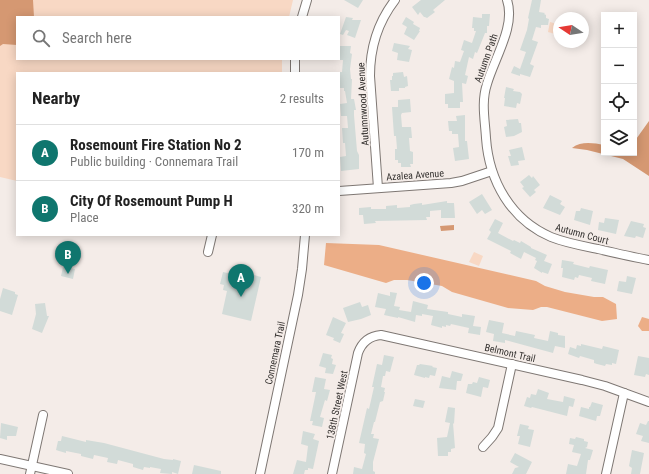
<!DOCTYPE html>
<html lang="en">
<head>
<meta charset="utf-8">
<style>
	body { margin:0; font-family:"Roboto Condensed",sans-serif; background:#f2f2f2; color:#222 }
	.controls { position:absolute; right:12px; top:12px; display:grid; overflow:hidden; border-radius:0px; box-shadow:0 2px 10px #0003 }
	.controls button { width:36px; height:36px; display:grid; place-items:center; padding:0; border:0; border-bottom:1px solid #e0e0e0; background:#fff; color:#222; font:20px sans-serif }
	.compass { position:absolute; left:553px; top:12px; width:36px; height:36px; border-radius:50%; background:#fff; box-shadow:0 2px 10px #0003; rotate:282deg }
	.you { position:absolute; left:424px; top:283px; width:14px; height:14px; margin:-10px; border:3px solid #fff; border-radius:50%; background:#1a73e8; box-shadow:0 0 0 6px #1a73e833 }
	.badge { display:grid; place-items:center; width:26px; height:26px; border-radius:50%; background:#0f766e; color:#fff; font-size:13px; font-weight:700 }
	.pin { position:absolute; translate:-50% -33px; filter:drop-shadow(0 1px 2px #0008) }
	.pin::after { content:''; position:absolute; top:21px; width:14px; height:12px; background:inherit; clip-path:polygon(0 0,100% 0,50% 100%) }
	.list { margin:0; padding:0; list-style:none }
	h2 { display:flex; justify-content:space-between; align-items:center; height:52px; margin:0; padding:0 16px; font-size:17px }
	h2 small { font-size:13px; font-weight:400; color:#767676 }
	.list li { display:grid; grid-template-columns:26px 1fr auto; gap:12px; align-items:center; box-sizing:border-box; height:56px; padding:0 16px; border-top:1px solid #e0e0e0 }
	.list b { display:block; font-size:15px; white-space:nowrap }
	.list p { margin:0; font-size:13px; white-space:nowrap; color:#767676 }
	.list em { font-size:13px; font-style:normal; color:#767676 }
	.icon { flex:none; width:22px; height:22px; fill:none; stroke:currentColor; stroke-width:2; stroke-linecap:round; stroke-linejoin:round }
	.map { position:relative; flex:none; width:649px; height:474px; overflow:hidden }
	.search { position:absolute; background:#fff; box-shadow:0 2px 10px #0003; left:16px; top:16px; width:324px; height:44px; display:flex; align-items:center; gap:10px; box-sizing:border-box; padding:0 14px; border-radius:0px; color:#767676; font-size:15px }
	.panel { position:absolute; background:#fff; box-shadow:0 2px 10px #0003; left:16px; top:72px; width:324px; height:164px; border-radius:0px }
	.map>svg:first-child { display:block }
	.green { fill:#f8d8c4 }
	.forest { fill:#ecae87 }
	.water { fill:#d59872 }
	.building { fill:#d2dbd8 }
	.lines { fill:none; stroke-linecap:round; stroke-linejoin:round }
	.minor-casing { stroke:#7e7773; stroke-width:10 }
	.minor { stroke:#fff; stroke-width:8 }
	.labels { text-anchor:middle; dominant-baseline:central; stroke-width:3.5; stroke-linejoin:round; paint-order:stroke }
	.street-label { font-size:10px; fill:#34312f; stroke:#f4ece8 }
</style>
</head>
<body>
<div class="map">
<svg width="649" height="474" viewBox="0 0 649 474">
	<rect width="100%" height="100%" fill="#f4ece8"/>
	<g class="green">
		<path d="M 0,0 L 293,0 L 289,17 L 17,17 L 17,59 L 282,59 L 282,73 L 17,73 L 17,181 L 0,177 Z"/>
		<path d="M 550,22 L 557,24 L 555,34 L 548,32 Z"/>
		<path d="M 474,252 L 483,256 L 479,266 L 469,262 Z"/>
	</g>
	<g class="forest">
		<path d="M 326,243 L 379,245 L 536,281 L 545,286 L 565,292 L 594,297 L 603,297 L 616,304 L 617,319 L 602,321 L 547,307 L 541,307 L 533,310 L 508,308 L 452,292 L 442,286 L 407,280 L 394,280 L 386,283 L 324,265 Z"/>
		<path d="M 642,317 L 649,319 L 649,331 L 642,331 L 638,326 Z"/>
	</g>
	<g class="water">
		<path d="M 0,0 L 33,0 L 34,17 L 17,17 L 17,45 L 3,44 L 0,46 Z"/>
		<path d="M 649,121 L 649,176 L 623,159 L 587,150 L 572,148 C 581,141 593,143 604,145 L 604,153 L 634,153 L 634,142 Z"/>
		<path d="M 454,225 L 454,230 L 441,231 L 440,226 Z"/>
	</g>
	<g class="building">
		<path d="M 344,0 L 363,0 L 358,8 Z"/>
		<path d="M 421,0 L 445,0 L 433,10 L 435,12 L 427,18 L 425,17 L 424,17 L 420,12 L 418,15 L 412,7 Z"/>
		<path d="M 532,0 L 541,0 L 539,12 L 545,13 L 544,14 L 546,15 L 546,18 L 549,19 L 548,25 L 541,25 L 541,28 L 536,27 L 532,40 L 538,42 L 530,64 L 534,66 L 530,77 L 520,74 L 520,76 L 511,73 L 514,66 L 520,69 L 526,52 L 520,50 L 527,30 L 529,19 L 528,18 Z"/>
		<path d="M 482,14 L 490,14 L 489,26 L 487,26 L 487,33 L 485,33 L 477,53 L 475,52 L 473,59 L 469,57 L 465,75 L 468,76 L 466,84 L 462,83 L 463,102 L 460,102 L 460,108 L 448,108 L 448,104 L 445,104 L 445,94 L 454,93 L 454,81 L 449,79 L 452,67 L 454,68 L 455,61 L 460,62 L 464,51 L 461,50 L 464,40 L 472,43 L 476,31 L 474,31 L 474,28 L 472,28 L 473,17 L 482,18 Z"/>
		<path d="M 346,17 L 353,18 L 352,20 L 361,20 L 355,38 L 347,35 L 349,31 L 346,30 L 343,35 L 340,34 Z"/>
		<path d="M 406,17 L 414,22 L 413,24 L 420,28 L 419,31 L 420,31 L 414,40 L 404,34 L 407,27 L 402,24 Z"/>
		<path d="M 394,43 L 410,46 L 408,49 L 412,50 L 409,62 L 397,60 L 398,53 L 392,51 Z"/>
		<path d="M 339,46 L 351,46 L 350,53 L 352,54 L 350,69 L 351,79 L 352,79 L 351,99 L 354,99 L 356,110 L 354,110 L 354,115 L 357,151 L 359,155 L 359,169 L 341,171 L 340,157 L 346,156 L 345,143 L 343,143 L 342,128 L 348,128 L 347,116 L 341,116 L 340,104 L 347,103 L 345,91 L 344,91 L 344,88 L 339,88 L 339,72 L 342,72 L 343,60 L 339,60 Z"/>
		<path d="M 403,72 L 404,77 L 407,76 L 408,86 L 405,87 L 405,88 L 399,88 L 399,91 L 391,91 L 390,80 L 392,80 L 392,76 L 393,76 L 393,73 Z"/>
		<path d="M 506,87 L 514,89 L 513,91 L 520,92 L 522,94 L 520,104 L 517,103 L 516,108 L 504,106 L 505,98 L 504,98 Z"/>
		<path d="M 410,99 L 411,112 L 402,113 L 401,115 L 402,127 L 411,127 L 412,138 L 409,138 L 410,151 L 413,152 L 413,164 L 410,164 L 411,167 L 401,167 L 401,163 L 398,163 L 398,160 L 395,160 L 395,149 L 397,149 L 396,136 L 394,136 L 392,107 L 398,107 L 398,100 Z"/>
		<path d="M 465,115 L 465,141 L 467,141 L 469,159 L 455,161 L 453,148 L 459,147 L 458,134 L 452,134 L 452,131 L 449,131 L 448,121 L 457,121 L 456,116 Z"/>
		<path d="M 518,119 L 519,123 L 521,123 L 522,132 L 514,136 L 506,137 L 504,127 L 507,126 L 506,120 Z"/>
		<path d="M 522,147 L 525,160 L 518,161 L 519,165 L 511,166 L 508,156 L 511,156 L 509,150 Z"/>
		<path d="M 529,175 L 532,178 L 533,176 L 540,185 L 534,190 L 536,192 L 530,197 L 522,188 L 524,187 L 520,182 Z"/>
		<path d="M 482,194 L 492,210 L 485,214 L 482,210 L 477,214 L 469,202 Z"/>
		<path d="M 550,195 L 562,201 L 560,204 L 565,207 L 560,215 L 543,208 Z"/>
		<path d="M 447,201 L 447,203 L 454,203 L 455,218 L 441,218 L 441,210 L 430,211 L 430,217 L 426,217 L 427,220 L 375,221 L 376,223 L 364,224 L 363,215 L 359,215 L 359,208 L 371,207 L 371,209 L 386,209 L 386,206 L 397,205 L 397,208 L 410,207 L 410,205 L 414,204 L 422,203 L 422,205 Z"/>
		<path d="M 581,208 L 593,211 L 590,225 L 574,220 L 576,211 L 580,211 Z"/>
		<path d="M 605,218 L 619,220 L 616,234 L 598,230 L 599,222 L 604,223 Z"/>
		<path d="M 495,219 L 503,223 L 498,233 L 513,241 L 514,240 L 520,243 L 521,241 L 531,247 L 531,248 L 547,255 L 544,261 L 552,264 L 548,274 L 542,272 L 542,273 L 534,268 L 537,261 L 535,260 L 536,258 L 524,252 L 521,259 L 510,253 L 511,251 L 487,239 L 491,232 L 489,230 Z"/>
		<path d="M 631,221 L 644,224 L 643,227 L 646,228 L 643,238 L 636,236 L 635,238 L 624,236 Z"/>
		<path d="M 562,260 L 574,262 L 573,264 L 589,268 L 590,266 L 608,270 L 605,284 L 591,281 L 592,278 L 579,275 L 578,278 L 575,277 L 574,280 L 562,277 L 563,268 L 561,268 Z"/>
		<path d="M 63,267 L 75,269 L 73,279 L 61,276 Z"/>
		<path d="M 223,272 L 250,278 L 251,274 L 261,277 L 251,321 L 222,314 L 227,291 L 223,290 L 224,285 L 220,284 Z"/>
		<path d="M 627,276 L 636,278 L 632,294 L 617,291 L 619,281 L 626,282 Z"/>
		<path d="M 3,288 L 15,292 L 15,294 L 18,295 L 12,315 L 0,311 L 0,299 Z"/>
		<path d="M 390,292 L 397,293 L 394,306 L 400,307 L 399,310 L 411,312 L 413,301 L 428,305 L 427,309 L 448,312 L 448,314 L 462,317 L 462,314 L 475,316 L 473,326 L 481,327 L 480,335 L 468,333 L 469,328 L 451,324 L 450,326 L 446,325 L 446,327 L 442,326 L 442,328 L 431,325 L 433,316 L 422,314 L 422,316 L 416,315 L 415,322 L 398,317 L 398,318 L 384,315 L 386,309 L 375,307 L 378,293 L 390,296 Z"/>
		<path d="M 360,302 L 362,307 L 368,305 L 371,315 L 361,319 L 348,322 L 343,308 Z"/>
		<path d="M 45,303 L 47,316 L 49,316 L 42,333 L 32,329 L 36,314 L 35,304 Z"/>
		<path d="M 333,317 L 346,323 L 341,333 L 344,334 L 340,343 L 333,340 L 334,338 L 326,335 Z"/>
		<path d="M 489,320 L 504,323 L 502,333 L 515,336 L 516,331 L 535,335 L 534,338 L 548,341 L 550,331 L 558,333 L 558,335 L 565,336 L 565,348 L 555,346 L 553,353 L 505,340 L 505,343 L 493,341 L 494,334 L 486,332 Z"/>
		<path d="M 581,344 L 598,348 L 602,349 L 603,346 L 619,350 L 616,364 L 612,363 L 612,365 L 606,364 L 605,366 L 597,364 L 594,363 L 594,360 L 580,356 L 579,358 L 568,354 L 570,347 L 576,349 L 577,345 L 581,346 Z"/>
		<path d="M 323,353 L 332,355 L 331,358 L 333,359 L 332,364 L 336,365 L 333,374 L 325,373 L 326,368 L 319,366 Z"/>
		<path d="M 384,355 L 394,357 L 390,372 L 386,371 L 385,376 L 383,376 L 381,387 L 385,388 L 384,392 L 385,392 L 383,401 L 380,402 L 375,422 L 374,422 L 371,434 L 374,434 L 373,438 L 379,439 L 373,462 L 373,471 L 375,472 L 375,474 L 353,474 L 354,467 L 362,469 L 366,454 L 364,453 L 365,444 L 359,443 L 367,408 L 369,409 L 374,387 L 372,387 L 377,364 L 382,365 Z"/>
		<path d="M 638,356 L 649,358 L 649,375 L 646,374 L 645,377 L 634,375 Z"/>
		<path d="M 420,364 L 433,366 L 432,367 L 437,368 L 435,376 L 430,375 L 429,378 L 425,377 L 425,378 L 414,375 L 417,365 L 419,365 Z"/>
		<path d="M 452,371 L 463,374 L 461,381 L 457,381 L 456,390 L 439,388 L 442,376 L 450,378 Z"/>
		<path d="M 315,377 L 326,379 L 324,389 L 330,390 L 327,401 L 325,400 L 320,417 L 324,418 L 322,427 L 312,425 L 313,421 L 310,421 L 316,392 L 312,392 Z"/>
		<path d="M 479,377 L 490,380 L 488,388 L 483,387 L 481,397 L 466,393 L 468,384 L 472,384 L 473,382 L 477,383 Z"/>
		<path d="M 538,389 L 549,393 L 547,399 L 563,402 L 564,396 L 575,399 L 573,407 L 569,406 L 567,416 L 532,407 L 531,408 L 524,406 L 527,397 L 530,398 L 531,394 L 536,395 Z"/>
		<path d="M 415,399 L 425,401 L 423,408 L 413,406 Z"/>
		<path d="M 592,402 L 603,405 L 600,416 L 597,416 L 596,421 L 579,416 L 581,407 L 589,409 L 589,407 L 590,407 Z"/>
		<path d="M 448,407 L 455,408 L 454,424 L 453,423 L 455,448 L 451,449 L 451,452 L 448,452 L 448,456 L 438,456 L 437,438 L 447,437 L 450,423 L 445,422 Z"/>
		<path d="M 648,421 L 649,421 L 649,443 L 641,441 L 643,436 L 636,434 L 640,423 L 646,425 Z"/>
		<path d="M 1,423 L 18,427 L 16,436 L 7,436 L 7,440 L 0,438 Z"/>
		<path d="M 520,424 L 529,426 L 528,429 L 534,430 L 530,447 L 518,444 L 520,436 L 517,436 Z"/>
		<path d="M 303,431 L 315,434 L 313,439 L 319,441 L 313,469 L 308,468 L 308,470 L 305,470 L 304,474 L 293,474 L 297,460 L 306,462 L 308,446 L 301,444 Z"/>
		<path d="M 62,436 L 86,442 L 86,440 L 104,443 L 164,459 L 173,460 L 173,459 L 181,461 L 178,474 L 172,472 L 172,474 L 160,473 L 161,469 L 150,467 L 150,468 L 144,467 L 143,470 L 133,467 L 133,464 L 118,460 L 117,464 L 107,462 L 108,458 L 94,455 L 93,459 L 81,456 L 81,454 L 66,451 L 66,453 L 59,451 L 56,450 L 58,441 L 61,441 Z"/>
		<path d="M 576,437 L 584,439 L 584,441 L 588,442 L 587,447 L 585,448 L 593,450 L 590,460 L 588,460 L 586,474 L 566,474 L 568,464 L 577,466 L 581,454 L 572,452 L 574,445 L 569,444 L 570,438 L 575,439 Z"/>
		<path d="M 632,450 L 644,453 L 640,474 L 631,474 L 632,468 L 629,466 Z"/>
		<path d="M 515,453 L 532,462 L 526,474 L 512,474 L 515,468 L 519,467 L 510,462 Z"/>
		<path d="M 194,465 L 221,471 L 221,474 L 192,474 Z"/>
	</g>
	<g class="lines">
		<defs>
			<g id="minor">
				<path d="M 507,0 C 516,26 494,59 487,84 C 481,102 485,120 486,138 C 489,181 511,220 551,237 C 566,243 583,246 598,249 C 615,253 632,257 649,260"/>
				<path d="M 302,17 L 307,0"/>
				<path d="M 295,73 L 295,59"/>
				<path d="M 378,188 L 370,76 C 370,48 378,22 395,0"/>
				<path d="M 339,191 L 451,183 L 462,181 L 492,171"/>
				<path d="M 208,252 L 212,235"/>
				<path d="M 483,447 L 492,437 L 498,428 L 512,364"/>
				<path d="M 0,459 L 68,474"/>
				<path d="M 30,474 L 43,415"/>
				<path d="M 260,474 L 298,295 L 302,269 L 305,235"/>
				<path d="M 332,474 L 358,353 C 362,342 369,336 381,335 L 582,380 L 605,386 L 649,402"/>
				<path d="M 606,474 L 624,393"/>
			</g>
		</defs>
		<use href="#minor" class="minor-casing"/>
		<use href="#minor" class="minor"/>
	</g>
	<g class="labels">
		<g class="street-label">
			<text transform="translate(486 58) rotate(-70)">Autumn Path</text>
			<text transform="translate(363 104) rotate(-93)">Autumnwood Avenue</text>
			<text transform="translate(415 175) rotate(-4)">Azalea Avenue</text>
			<text transform="translate(582 234) rotate(15)">Autumn Court</text>
			<text transform="translate(275 353) rotate(-78)">Connemara Trail</text>
			<text transform="translate(510 353) rotate(13)">Belmont Trail</text>
			<text transform="translate(337 405) rotate(-78)">138th Street West</text>
		</g>
	</g>
</svg>
<div class="controls">
<button>+</button>
<button>−</button>
<button><svg class="icon" aria-label="locate" viewBox="0 0 24 24"><circle cx="12" cy="12" r="6"/><path d="M12 2v4M12 18v4M2 12h4M18 12h4"/></svg></button>
<button><svg class="icon" aria-label="layers" viewBox="0 0 24 24"><path d="M12 4l9 5-9 5-9-5zM3 14l9 5 9-5"/></svg></button>
</div>
<svg class="compass" viewBox="-18 -18 36 36"><path d="M0-13l5 13h-10z" fill="#e53935"/><path d="M0 13l5-13h-10z" fill="#767676"/></svg>
<div class="you"></div>
<div class="pin badge" style="left:241px;top:297px">A</div>
<div class="pin badge" style="left:68px;top:274px">B</div>
<div class="search"><svg class="icon" aria-label="search" viewBox="0 0 24 24"><circle cx="10" cy="10" r="6"/><path d="M15 15l6 6"/></svg>Search here</div>
<section class="panel">
<h2>Nearby<small>2 results</small></h2>
<ul class="list">
<li><span class="badge">A</span><div><b>Rosemount Fire Station No 2</b><p>Public building · Connemara Trail</p></div><em>170 m</em></li>
<li><span class="badge">B</span><div><b>City Of Rosemount Pump H</b><p>Place</p></div><em>320 m</em></li>
</ul>
</section>
</div>
</body>
</html>
